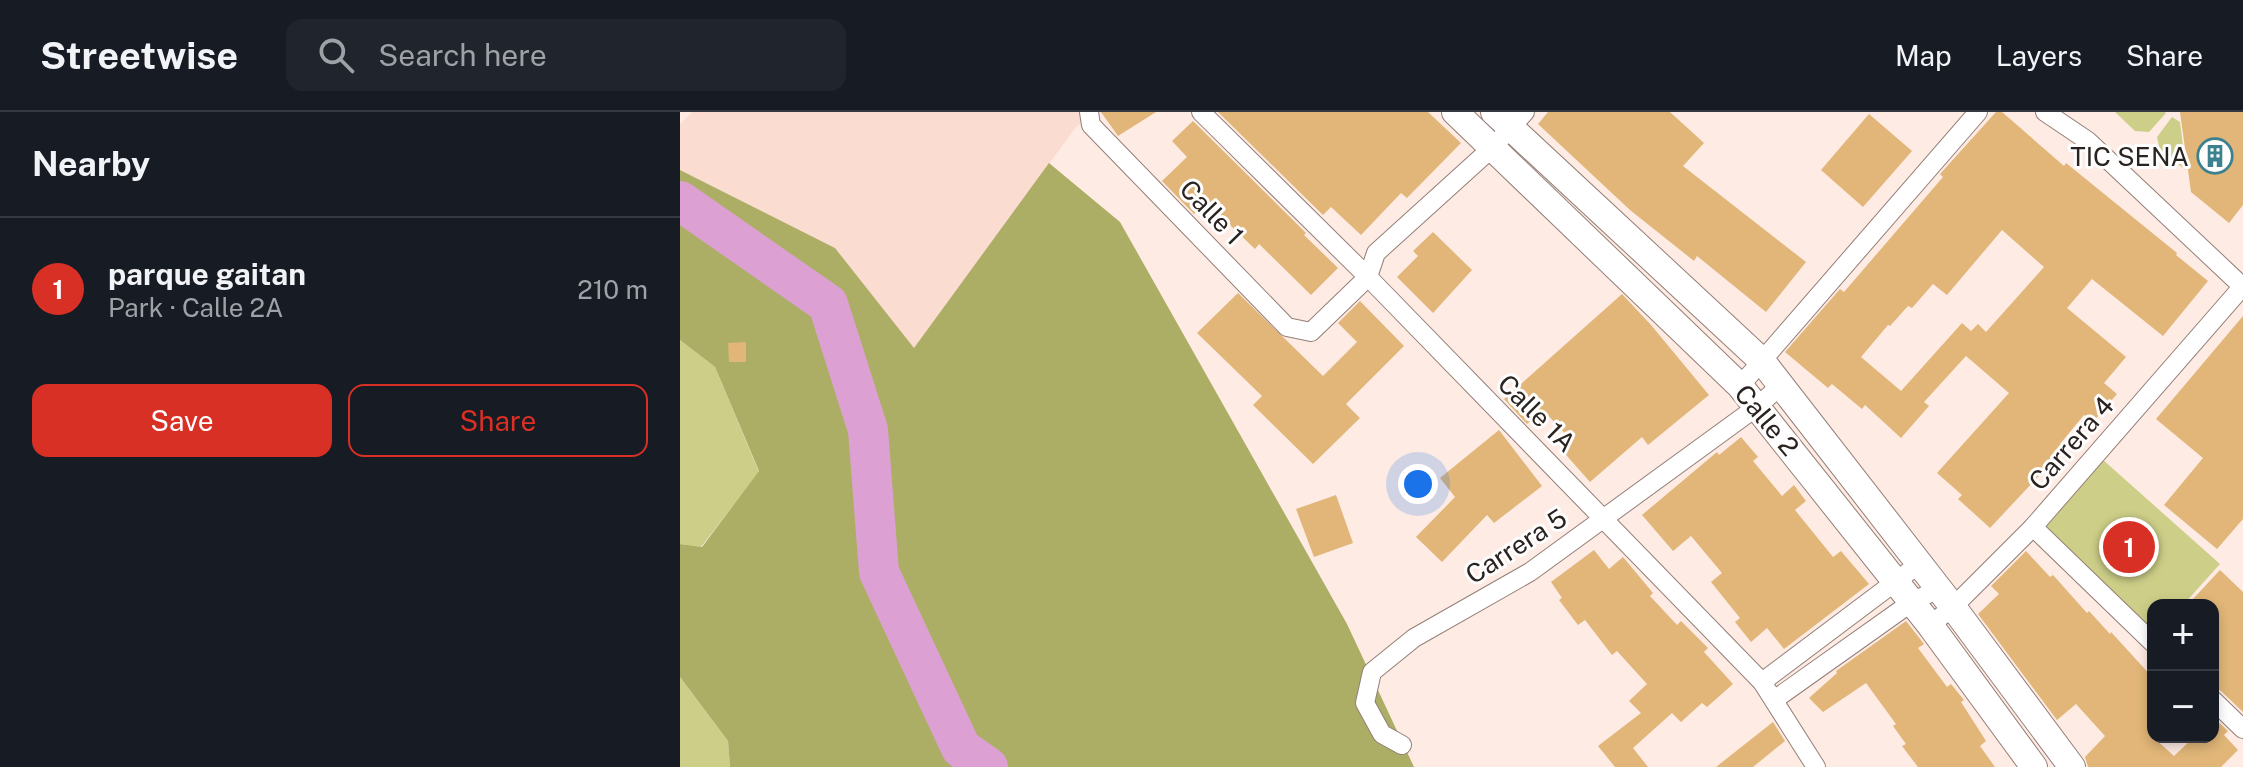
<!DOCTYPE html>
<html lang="en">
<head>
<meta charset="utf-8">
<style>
	body { margin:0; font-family:"Public Sans",sans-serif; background:#20242c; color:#f1f3f6 }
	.controls { position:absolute; right:24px; bottom:24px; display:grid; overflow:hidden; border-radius:16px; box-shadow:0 4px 12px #0003 }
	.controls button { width:72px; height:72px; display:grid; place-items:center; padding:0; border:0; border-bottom:2px solid #363941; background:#171b24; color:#f1f3f6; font:40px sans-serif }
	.you { position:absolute; left:738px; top:372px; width:28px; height:28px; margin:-20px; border:6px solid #fff; border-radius:50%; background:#1a73e8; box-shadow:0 0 0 12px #1a73e833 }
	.badge { display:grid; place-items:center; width:52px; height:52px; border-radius:50%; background:#d93025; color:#fff; font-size:26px; font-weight:700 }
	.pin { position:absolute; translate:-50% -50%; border:4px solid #fff; box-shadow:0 2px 8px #0006 }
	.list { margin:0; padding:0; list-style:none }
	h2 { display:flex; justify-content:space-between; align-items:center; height:104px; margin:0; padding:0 32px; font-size:34px }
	h2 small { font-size:26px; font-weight:400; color:#9ea1a6 }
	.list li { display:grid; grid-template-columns:52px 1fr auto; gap:24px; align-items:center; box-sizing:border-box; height:144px; padding:0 32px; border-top:2px solid #363941 }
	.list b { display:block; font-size:30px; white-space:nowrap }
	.list p { margin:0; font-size:26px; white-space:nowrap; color:#9ea1a6 }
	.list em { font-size:26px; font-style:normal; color:#9ea1a6 }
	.actions { display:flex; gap:16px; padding:24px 32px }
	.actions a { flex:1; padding:18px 0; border:2px solid #d93025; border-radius:16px; text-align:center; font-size:28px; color:#d93025 }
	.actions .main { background:#d93025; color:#fff }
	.icon { flex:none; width:44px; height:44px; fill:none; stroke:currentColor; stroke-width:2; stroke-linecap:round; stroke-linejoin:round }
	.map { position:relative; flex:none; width:1563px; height:655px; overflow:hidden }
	header { display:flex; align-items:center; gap:48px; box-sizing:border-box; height:112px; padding:0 40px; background:#171b24; border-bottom:2px solid #363941 }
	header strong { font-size:38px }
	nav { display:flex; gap:44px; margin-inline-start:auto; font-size:28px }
	.search { width:560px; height:72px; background:#20242c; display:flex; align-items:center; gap:20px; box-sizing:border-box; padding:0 28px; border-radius:16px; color:#9ea1a6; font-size:30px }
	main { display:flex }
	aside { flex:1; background:#171b24 }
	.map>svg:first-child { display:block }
	.built { fill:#fbdcd0 }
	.green { fill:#cdcf88 }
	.forest { fill:#adae66 }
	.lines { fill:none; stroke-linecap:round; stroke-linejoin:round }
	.river { stroke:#dca1d2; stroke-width:40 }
	.building { fill:#e1b678; fill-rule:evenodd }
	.street-casing { stroke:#947f77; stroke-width:20 }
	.secondary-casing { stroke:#947f77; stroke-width:28 }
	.street { stroke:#fff; stroke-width:18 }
	.secondary { stroke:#fff; stroke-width:26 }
	.labels { text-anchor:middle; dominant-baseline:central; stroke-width:6; stroke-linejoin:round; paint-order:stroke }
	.poi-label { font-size:26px; fill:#2a221f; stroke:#fdfdfd; text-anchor:end }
	.street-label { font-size:26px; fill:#2a221f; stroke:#fdfdfd }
</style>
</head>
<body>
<header>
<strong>Streetwise</strong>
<div class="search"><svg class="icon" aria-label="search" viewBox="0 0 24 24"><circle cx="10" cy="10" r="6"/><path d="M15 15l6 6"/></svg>Search here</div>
<nav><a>Map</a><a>Layers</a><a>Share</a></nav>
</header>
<main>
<aside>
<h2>Nearby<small></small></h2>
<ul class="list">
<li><span class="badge">1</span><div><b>parque gaitan</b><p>Park · Calle 2A</p></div><em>210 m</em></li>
</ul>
<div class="actions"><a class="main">Save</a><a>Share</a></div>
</aside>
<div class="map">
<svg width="1563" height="655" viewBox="0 0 1563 655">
	<rect width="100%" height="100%" fill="#feebe4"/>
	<path class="built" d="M 12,0 L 416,0 L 396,15 L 234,237 L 155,136 L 0,58 L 0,12 Z"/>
	<g class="green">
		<path d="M 1435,0 L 1485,0 L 1486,1 L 1469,20 L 1455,19 Z"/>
		<path d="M 1492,5 L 1500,10 L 1506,58 L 1480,39 L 1477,25 Z"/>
		<path d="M 0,228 L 35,255 L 79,360 L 21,435 L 0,432 Z"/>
		<path d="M 1422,347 L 1540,452 L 1503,493 L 1473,493 L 1473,519 L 1358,418 Z"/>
		<path d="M 0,565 L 48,629 L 50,655 L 0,655 Z"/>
	</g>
	<path class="forest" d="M 369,51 L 440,110 L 667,512 L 734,655 L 50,655 L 48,629 L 0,565 L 0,432 L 22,435 L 79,359 L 35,255 L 0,228 L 0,58 L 155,136 L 234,236 Z"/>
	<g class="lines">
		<path class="river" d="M 0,89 L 148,192 L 188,318 L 199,460 L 281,636 L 308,655"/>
	</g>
	<g class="building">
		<path d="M 421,0 L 476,0 L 438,24 Z"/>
		<path d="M 538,0 L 748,0 L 781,31 L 727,86 L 721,81 L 681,123 L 651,95 L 643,103 Z"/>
		<path d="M 868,0 L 990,0 L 1024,31 L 1003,54 L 1126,150 L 1086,200 L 1017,144 L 1014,149 L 950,98 L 858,12 Z"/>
		<path d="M 1316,0 L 1322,0 L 1384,54 L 1386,51 L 1497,141 L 1496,143 L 1528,169 L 1483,224 L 1412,167 L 1387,196 L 1446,245 L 1424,271 L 1437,282 L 1413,310 L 1404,303 L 1380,332 L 1385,336 L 1310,416 L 1278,387 L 1282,383 L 1257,361 L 1329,281 L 1286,244 L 1244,290 L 1249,294 L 1221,326 L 1185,293 L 1182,297 L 1152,272 L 1148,276 L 1105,240 L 1160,177 L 1164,180 L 1263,65 L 1260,62 ZM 1322,118 L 1364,155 L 1306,220 L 1298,212 L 1291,219 L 1282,211 L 1221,279 L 1181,245 L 1208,213 L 1210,214 L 1228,194 L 1232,196 L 1253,172 L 1267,183 Z"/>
		<path d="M 1500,0 L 1563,0 L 1563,93 L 1549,111 L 1511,80 Z"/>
		<path d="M 1189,2 L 1232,39 L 1183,95 L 1141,58 Z"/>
		<path d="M 513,9 L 626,121 L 624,123 L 658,156 L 631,183 L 579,132 L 575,137 L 526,90 L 514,102 L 482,69 L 507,45 L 492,29 Z"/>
		<path d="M 753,120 L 792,158 L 753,201 L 717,165 L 738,144 L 733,139 Z"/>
		<path d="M 558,181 L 643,264 L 677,230 L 658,211 L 680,189 L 724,234 L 666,292 L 680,306 L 633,352 L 573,293 L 582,284 L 517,221 Z"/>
		<path d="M 942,182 L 971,213 L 1029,283 L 968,333 L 962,325 L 910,370 L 880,336 L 890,327 L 863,298 L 847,312 L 824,287 Z"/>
		<path d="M 1563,204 L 1563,407 L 1537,437 L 1484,393 L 1523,346 L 1476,307 Z"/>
		<path d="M 66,230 L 66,250 L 49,250 L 48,231 Z"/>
		<path d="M 819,318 L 862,374 L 814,411 L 807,403 L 762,450 L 736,425 L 775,385 L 760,366 Z"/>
		<path d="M 1061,325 L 1078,345 L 1073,349 L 1102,384 L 1114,373 L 1126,389 L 1115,398 L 1153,445 L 1161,439 L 1189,472 L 1104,537 L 1087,516 L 1071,530 L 1055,510 L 1060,506 L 1031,470 L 1042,461 L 1011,424 L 993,439 L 962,403 L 1037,340 L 1039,343 Z"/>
		<path d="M 656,383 L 673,431 L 634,445 L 616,397 Z"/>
		<path d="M 914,438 L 929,457 L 943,445 L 973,481 L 970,484 L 997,513 L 1001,509 L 1028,536 L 1024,540 L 1053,572 L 1027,595 L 1022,591 L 1001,610 L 992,601 L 953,636 L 968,655 L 935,655 L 918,634 L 961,601 L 949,589 L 967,572 L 937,539 L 932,543 L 905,508 L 898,513 L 879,488 L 882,486 L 871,470 Z"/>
		<path d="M 1346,439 L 1370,465 L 1373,463 L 1407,501 L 1409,499 L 1430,522 L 1431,520 L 1473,566 L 1473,625 L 1494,644 L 1514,625 L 1533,625 L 1533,605 L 1548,619 L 1544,623 L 1558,638 L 1541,655 L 1408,655 L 1405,645 L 1425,624 L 1396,592 L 1377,608 L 1298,502 L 1319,482 L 1311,474 Z"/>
		<path d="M 1540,458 L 1563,480 L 1563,600 L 1541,579 L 1533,576 L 1533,493 L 1520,493 L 1513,487 Z"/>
		<path d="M 1226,509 L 1244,532 L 1238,536 L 1267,575 L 1271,572 L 1284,588 L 1281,590 L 1306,629 L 1300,634 L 1315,655 L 1238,655 L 1222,634 L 1226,632 L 1213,614 L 1216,612 L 1186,571 L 1143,600 L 1129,586 L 1157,561 L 1156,559 Z"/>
		<path d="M 1093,610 L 1105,629 L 1073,655 L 1036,655 Z"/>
	</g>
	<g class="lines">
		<defs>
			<g id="street">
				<path d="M 409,0 L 411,13 L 607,215 L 631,220 L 688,165 L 696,141 L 813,35 L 845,0"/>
				<path d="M 521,0 L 688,165 L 1082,570 L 1136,655"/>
				<path d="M 1365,0 L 1408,29 L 1563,175"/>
				<path d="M 1060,274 L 1298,0"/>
				<path d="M 1353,415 L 1473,531"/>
				<path d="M 1250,513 L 1273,495 L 1353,415 L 1563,174"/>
				<path d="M 1082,570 L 1239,452"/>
				<path d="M 1094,588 L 1232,490 L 1258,477"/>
				<path d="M 1533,588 L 1563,617"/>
				<path d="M 722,633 L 702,622 L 685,591 L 692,560 L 734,526 L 850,460 L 1078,294 L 1100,274"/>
			</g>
			<g id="secondary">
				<path d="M 775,0 L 1060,274 L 1250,513 L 1354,655"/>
				<path d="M 814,0 L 1082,249 L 1273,495 L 1392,655"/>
			</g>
		</defs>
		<use href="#street" class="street-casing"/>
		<use href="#secondary" class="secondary-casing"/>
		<use href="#street" class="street"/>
		<use href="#secondary" class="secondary"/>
	</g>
	<defs>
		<symbol id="building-ring" viewBox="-11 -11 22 22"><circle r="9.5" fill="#fdfdfd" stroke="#3c818f" stroke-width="1.5"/><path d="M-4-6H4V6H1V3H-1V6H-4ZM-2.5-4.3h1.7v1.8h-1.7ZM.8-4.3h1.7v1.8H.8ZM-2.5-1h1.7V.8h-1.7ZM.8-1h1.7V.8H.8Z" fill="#3c818f"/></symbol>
	</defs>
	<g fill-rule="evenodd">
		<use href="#building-ring" x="1515" y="24" width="40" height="40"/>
	</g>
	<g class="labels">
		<g class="poi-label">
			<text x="1509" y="44">TIC SENA</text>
		</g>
		<g class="street-label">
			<text transform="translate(532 100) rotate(46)">Calle 1</text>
			<text transform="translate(857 301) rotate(45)">Calle 1A</text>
			<text transform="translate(1087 308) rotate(50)">Calle 2</text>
			<text transform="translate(1391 331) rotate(-49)">Carrera 4</text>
			<text transform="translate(836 434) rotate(-33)">Carrera 5</text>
		</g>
	</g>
</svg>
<div class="controls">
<button>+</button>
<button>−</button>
</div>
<div class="you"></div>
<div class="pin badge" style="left:1449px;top:435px">1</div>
</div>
</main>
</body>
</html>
